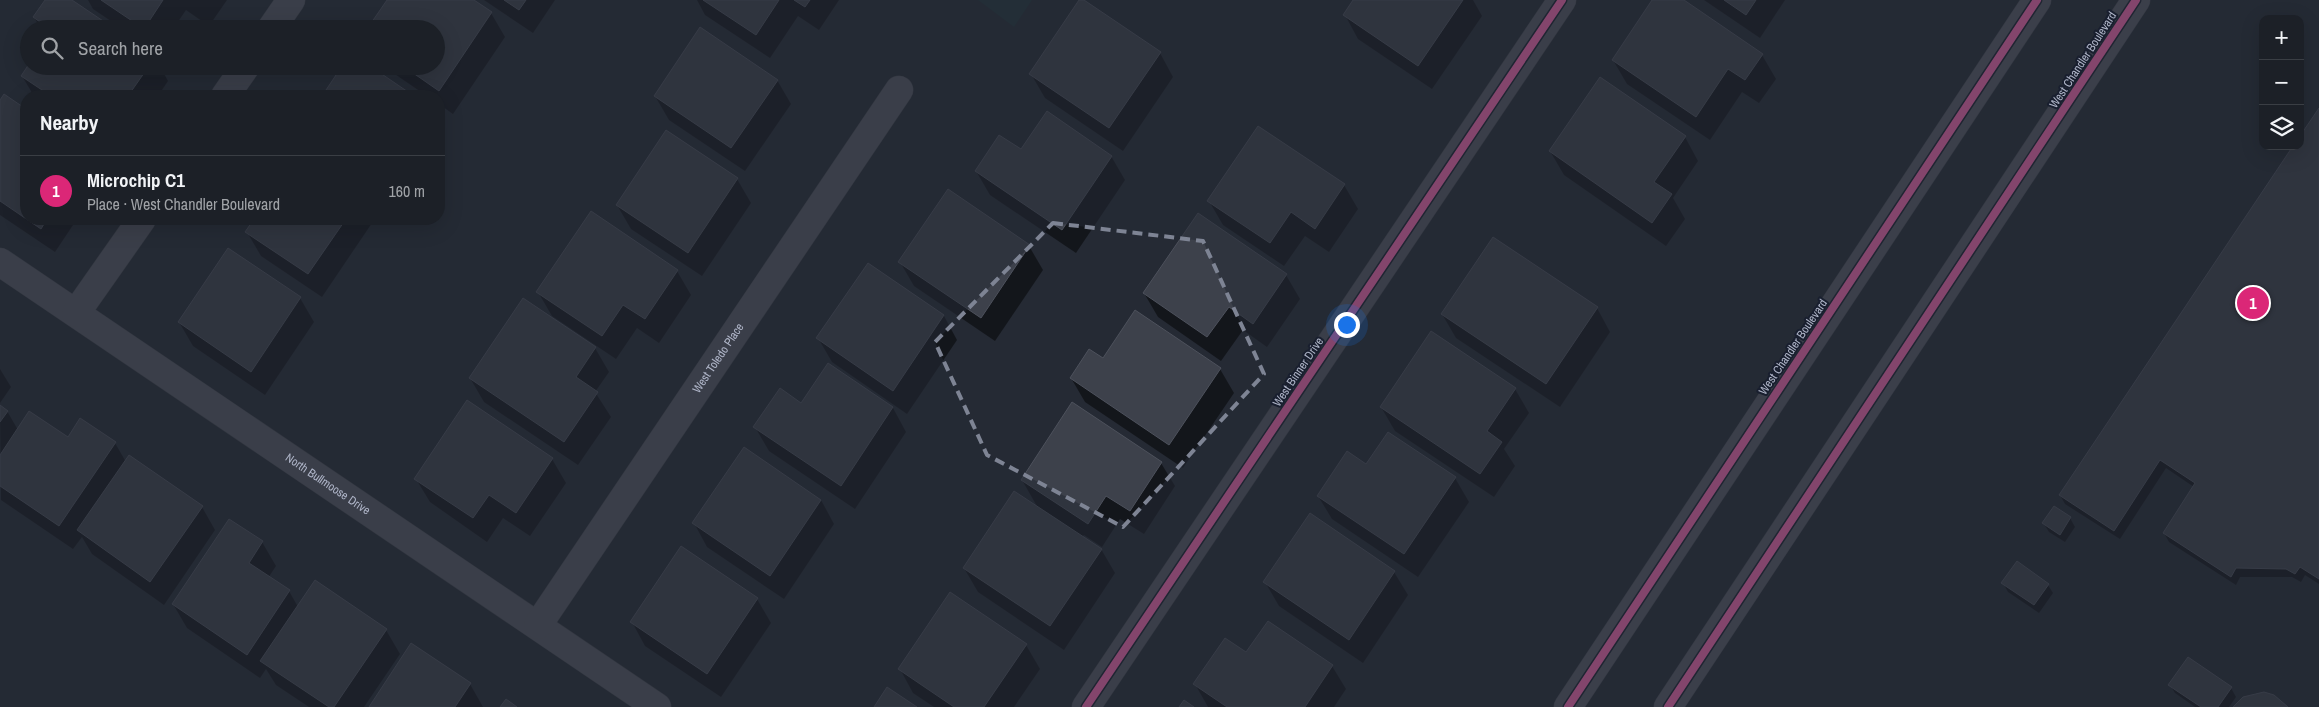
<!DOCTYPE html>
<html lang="en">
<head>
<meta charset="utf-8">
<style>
	body { margin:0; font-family:"Archivo Narrow",sans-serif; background:#25282f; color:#f1f3f6 }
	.controls { position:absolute; right:15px; top:15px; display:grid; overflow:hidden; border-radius:10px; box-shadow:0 5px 20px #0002 }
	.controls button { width:45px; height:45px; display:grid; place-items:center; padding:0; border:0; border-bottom:1px solid #3a3e44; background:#1c2027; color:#f1f3f6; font:25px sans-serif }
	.you { position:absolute; left:1346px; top:324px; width:18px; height:18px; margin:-12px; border:4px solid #fff; border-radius:50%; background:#1a73e8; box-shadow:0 0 0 8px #1a73e833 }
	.badge { display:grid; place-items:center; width:32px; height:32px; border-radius:50%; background:#db2777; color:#fff; font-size:16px; font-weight:700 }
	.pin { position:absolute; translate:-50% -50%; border:2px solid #fff; box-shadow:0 1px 5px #0006 }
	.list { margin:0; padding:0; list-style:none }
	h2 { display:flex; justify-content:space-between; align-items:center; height:65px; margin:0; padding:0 20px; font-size:21px }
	h2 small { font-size:16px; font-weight:400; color:#a0a3a7 }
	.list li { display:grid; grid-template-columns:32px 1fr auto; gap:15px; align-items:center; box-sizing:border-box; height:70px; padding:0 20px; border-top:1px solid #3a3e44 }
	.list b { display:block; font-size:19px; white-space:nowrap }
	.list p { margin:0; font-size:16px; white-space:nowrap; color:#a0a3a7 }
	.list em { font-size:16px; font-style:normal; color:#a0a3a7 }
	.icon { flex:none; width:28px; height:28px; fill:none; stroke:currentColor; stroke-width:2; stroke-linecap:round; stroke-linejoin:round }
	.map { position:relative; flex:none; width:2319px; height:707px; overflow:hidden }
	.search { position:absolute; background:#1c2027; box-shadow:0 5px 20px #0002; left:20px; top:20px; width:425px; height:55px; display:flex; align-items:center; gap:12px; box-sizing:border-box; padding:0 18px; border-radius:28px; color:#a0a3a7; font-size:19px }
	.panel { position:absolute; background:#1c2027; box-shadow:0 5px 20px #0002; left:20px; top:90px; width:425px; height:135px; border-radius:20px }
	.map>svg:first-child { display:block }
	.green { fill:#22343a }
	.shadow { fill:#0007 }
	.building { fill:#3d414b; stroke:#4d515c }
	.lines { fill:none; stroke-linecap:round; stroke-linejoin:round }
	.minor-casing { stroke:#41454d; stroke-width:29 }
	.major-casing { stroke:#424751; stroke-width:29 }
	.minor { stroke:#555862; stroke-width:28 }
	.major { stroke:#585a64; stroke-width:28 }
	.cycleway-casing { stroke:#191f2f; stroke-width:11 }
	.cycleway { stroke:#f766af; stroke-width:8 }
	.marked { fill:none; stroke:#7e8494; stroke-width:4; stroke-dasharray:10 6; stroke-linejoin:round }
	.labels { text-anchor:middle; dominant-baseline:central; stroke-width:4; stroke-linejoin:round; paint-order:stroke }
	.street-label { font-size:12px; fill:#aeb4c7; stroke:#191f2f }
</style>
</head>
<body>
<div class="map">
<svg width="2319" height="707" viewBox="0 0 2319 707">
	<rect width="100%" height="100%" fill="#252a34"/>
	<path class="green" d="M 978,0 L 1032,0 L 1014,27 Z"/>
	<g class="shadow">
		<path d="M 46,0 L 70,0 L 113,29 L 41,29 L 34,17 Z"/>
		<path d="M 88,0 L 227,0 L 209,26 L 186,10 L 173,29 L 123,29 L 93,9 Z"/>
		<path d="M 388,0 L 471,0 L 491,13 L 505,37 L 453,114 L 439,104 L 439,96 L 427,96 L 383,66 L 436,66 L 436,29 Z"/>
		<path d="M 484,0 L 555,0 L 533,33 Z"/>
		<path d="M 697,0 L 839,0 L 819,30 L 798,16 L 770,58 L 705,15 Z"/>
		<path d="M 1082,0 L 1160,53 L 1173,77 L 1123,151 L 1045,98 L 1031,74 Z"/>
		<path d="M 1355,0 L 1473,0 L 1482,16 L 1432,89 L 1358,39 L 1345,15 Z"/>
		<path d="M 1654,0 L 1681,0 L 1762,55 L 1776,79 L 1759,103 L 1742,92 L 1710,140 L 1627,84 L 1613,60 Z"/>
		<path d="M 1704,0 L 1785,0 L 1760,38 Z"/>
		<path d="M 29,66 L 160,66 L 168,81 L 158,96 L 34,96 L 22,76 Z"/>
		<path d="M 344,66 L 368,66 L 412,96 L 323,96 Z"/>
		<path d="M 777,80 L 791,104 L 745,171 L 669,120 L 655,96 Z"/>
		<path d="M 4,96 L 26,110 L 26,219 L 77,219 L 55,252 L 0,215 L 0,102 Z"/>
		<path d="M 2319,110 L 2319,584 L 2305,575 L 2301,582 L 2292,577 L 2240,577 L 2236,585 L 2169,542 L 2164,533 L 2194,487 L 2166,468 L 2120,539 L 2065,504 L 2060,495 L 2300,146 Z"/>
		<path d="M 1258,127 L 1344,185 L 1358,209 L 1329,252 L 1305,236 L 1284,266 L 1223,225 L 1209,201 Z"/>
		<path d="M 667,132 L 737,179 L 751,203 L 702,276 L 631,229 L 617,205 Z"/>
		<path d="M 1685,137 L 1698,161 L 1673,198 L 1685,219 L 1666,246 L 1564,175 L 1550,151 Z"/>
		<path d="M 1021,151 L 1111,156 L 1125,180 L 1076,253 L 990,195 L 976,171 Z"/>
		<path d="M 256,219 L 369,219 L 372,223 L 322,297 L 261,256 L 247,232 Z"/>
		<path d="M 1029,246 L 1043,270 L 995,341 L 914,286 L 900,262 Z"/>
		<path d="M 868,264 L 944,316 L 957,340 L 907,414 L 832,362 L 818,338 Z"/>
		<path d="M 677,271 L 691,295 L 659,343 L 637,328 L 616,359 L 552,316 L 538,292 Z"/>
		<path d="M 1286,275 L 1300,299 L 1267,347 L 1243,330 L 1221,361 L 1158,317 L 1144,293 Z"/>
		<path d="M 300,298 L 314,322 L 265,395 L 193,346 L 179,322 Z"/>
		<path d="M 1597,308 L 1610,332 L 1560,407 L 1456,338 L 1442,314 Z"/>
		<path d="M 1136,312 L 1220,369 L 1234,393 L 1183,468 L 1085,402 L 1071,378 L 1103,360 Z"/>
		<path d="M 595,348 L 609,372 L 595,392 L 611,417 L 578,465 L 484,402 L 470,378 Z"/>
		<path d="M 828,365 L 893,408 L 906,432 L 855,509 L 769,451 L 755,427 L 801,404 Z"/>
		<path d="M 0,369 L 11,387 L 0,403 Z"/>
		<path d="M 1515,389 L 1529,413 L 1504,449 L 1515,466 L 1494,497 L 1395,431 L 1381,407 Z"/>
		<path d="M 468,402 L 552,459 L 566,483 L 530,536 L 503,518 L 487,542 L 430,502 L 416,479 Z"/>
		<path d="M 0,407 L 7,411 L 18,430 L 68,439 L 115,443 L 126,462 L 202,507 L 215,530 L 164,605 L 92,554 L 82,537 L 73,549 L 1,500 Z"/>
		<path d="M 1161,463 L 1175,486 L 1144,534 L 1120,519 L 1102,547 L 1084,535 L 1082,537 L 1101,549 L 1115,573 L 1064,650 L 978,592 L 964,568 L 1038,508 L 1022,480 Z"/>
		<path d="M 1367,466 L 1455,478 L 1469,502 L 1418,577 L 1332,519 L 1318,496 Z"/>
		<path d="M 821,500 L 834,524 L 784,599 L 707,547 L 694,523 Z"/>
		<path d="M 2070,518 L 2075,527 L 2065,542 L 2049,532 L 2044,524 Z"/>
		<path d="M 230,520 L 262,542 L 276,566 L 268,578 L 289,591 L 298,607 L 386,630 L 400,654 L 364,707 L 309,707 L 276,685 L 266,669 L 260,678 L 187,628 L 173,604 Z"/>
		<path d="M 1394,572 L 1408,595 L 1363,663 L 1279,606 L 1265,582 Z"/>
		<path d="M 2003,583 L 2048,585 L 2053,593 L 2039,613 L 2008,592 Z"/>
		<path d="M 757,599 L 771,623 L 721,697 L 645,646 L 632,622 Z"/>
		<path d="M 1026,645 L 1040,669 L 1014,707 L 934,707 L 913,693 L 900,669 Z"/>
		<path d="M 1247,654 L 1332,666 L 1346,689 L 1334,707 L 1208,707 L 1195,684 Z"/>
		<path d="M 470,684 L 483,707 L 371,707 Z"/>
		<path d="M 2170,685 L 2231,688 L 2236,697 L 2229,707 L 2195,707 L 2175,693 Z"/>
	</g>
	<g class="building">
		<path d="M 45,0 L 72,0 L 115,29 L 50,29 L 33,17 Z"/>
		<path d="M 101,0 L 163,0 L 144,29 Z"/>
		<path d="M 387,0 L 474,0 L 492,12 L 439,91 L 403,66 L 436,66 L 436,29 L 367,29 Z"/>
		<path d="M 504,0 L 526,0 L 519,10 Z"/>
		<path d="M 703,0 L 779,0 L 756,35 Z"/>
		<path d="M 794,0 L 810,0 L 805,7 Z"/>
		<path d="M 1079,0 L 1084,0 L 1161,52 L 1109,128 L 1029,74 Z"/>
		<path d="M 1353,0 L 1463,0 L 1418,66 L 1343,15 Z"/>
		<path d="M 1652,0 L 1684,0 L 1763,54 L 1745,80 L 1728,69 L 1696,117 L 1612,60 Z"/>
		<path d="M 1724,0 L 1756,0 L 1746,15 Z"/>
		<path d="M 700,27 L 778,80 L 731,148 L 654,96 Z"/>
		<path d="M 29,64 L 29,66 L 149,66 L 128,96 L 51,96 L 21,76 Z"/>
		<path d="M 342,66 L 370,66 L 414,96 L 322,96 Z"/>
		<path d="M 1600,77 L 1686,136 L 1654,182 L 1672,194 L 1652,223 L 1549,151 Z"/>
		<path d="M 4,94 L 26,109 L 26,219 L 47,219 L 41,229 L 0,201 L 0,100 Z"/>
		<path d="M 2319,108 L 2319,579 L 2300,567 L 2295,574 L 2286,569 L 2236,568 L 2231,577 L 2163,533 L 2195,483 L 2160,460 L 2114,531 L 2059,495 L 2293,146 L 2300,146 L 2300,136 Z"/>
		<path d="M 1047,111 L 1112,156 L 1062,230 L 975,171 L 999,135 L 1021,149 Z"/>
		<path d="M 1258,126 L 1345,184 L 1315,229 L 1291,212 L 1270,243 L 1207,201 Z"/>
		<path d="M 666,130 L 738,178 L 688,253 L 616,205 Z"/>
		<path d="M 948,189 L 1030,245 L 981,318 L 898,262 Z"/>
		<path d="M 591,211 L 678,270 L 645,319 L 623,305 L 602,336 L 536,292 Z"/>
		<path d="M 1198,213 L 1287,274 L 1253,324 L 1229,307 L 1207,337 L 1143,293 Z"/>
		<path d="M 254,219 L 346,219 L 308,274 L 245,232 Z"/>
		<path d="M 1493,237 L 1598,307 L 1546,384 L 1441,314 Z"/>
		<path d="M 228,248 L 301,297 L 251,372 L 178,322 Z"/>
		<path d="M 868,263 L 944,315 L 893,391 L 816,338 Z"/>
		<path d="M 523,298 L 596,347 L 576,377 L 598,392 L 564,442 L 469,378 Z"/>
		<path d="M 1135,310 L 1221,368 L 1169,445 L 1070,378 L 1089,349 L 1103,358 Z"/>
		<path d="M 1431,331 L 1516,388 L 1487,431 L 1502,442 L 1480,474 L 1380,407 Z"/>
		<path d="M 828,363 L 893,407 L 841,486 L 753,427 L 780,388 L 801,403 Z"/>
		<path d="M 467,400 L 553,458 L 516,513 L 489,495 L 473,518 L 414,479 Z"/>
		<path d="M 1072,402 L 1162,462 L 1130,511 L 1106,496 L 1088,524 L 1021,480 Z"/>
		<path d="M 0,405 L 8,411 L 0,422 Z"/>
		<path d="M 29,411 L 68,437 L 80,418 L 116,442 L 59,526 L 0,486 L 0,455 Z"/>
		<path d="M 1388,432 L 1456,477 L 1404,554 L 1317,496 L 1347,451 L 1366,464 Z"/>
		<path d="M 744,447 L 821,500 L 770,576 L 692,523 Z"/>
		<path d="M 129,455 L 203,506 L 150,582 L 77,530 Z"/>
		<path d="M 1014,491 L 1102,549 L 1050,626 L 963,568 Z"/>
		<path d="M 2054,506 L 2071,517 L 2060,535 L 2042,523 Z"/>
		<path d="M 1310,513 L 1395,571 L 1349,640 L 1263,582 Z"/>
		<path d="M 229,519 L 263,541 L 249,563 L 290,590 L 247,655 L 172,604 Z"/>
		<path d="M 681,546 L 758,598 L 707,674 L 630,622 Z"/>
		<path d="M 2017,561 L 2049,584 L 2034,605 L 2001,583 Z"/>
		<path d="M 315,580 L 387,629 L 334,707 L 329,707 L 260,661 Z"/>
		<path d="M 950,592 L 1027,644 L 984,707 L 954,707 L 898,669 Z"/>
		<path d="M 1268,621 L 1333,665 L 1305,707 L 1227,707 L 1193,684 L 1225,638 L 1246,652 Z"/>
		<path d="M 411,643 L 471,683 L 455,707 L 369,707 Z"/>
		<path d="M 2188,657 L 2232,687 L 2218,707 L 2201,707 L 2168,685 Z"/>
		<path d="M 887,687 L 917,707 L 874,707 Z"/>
		<path d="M 2264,692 L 2274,695 L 2288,707 L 2233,707 L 2243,697 Z"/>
		<path d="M 506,699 L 517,707 L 500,707 Z"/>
		<path d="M 1184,700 L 1194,707 L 1179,707 Z"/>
	</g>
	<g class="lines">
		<defs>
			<g id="minor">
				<path d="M 271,29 L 291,0"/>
				<path d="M 225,96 L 246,66"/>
				<path id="s1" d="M 0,262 L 657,707"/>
				<path d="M 76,313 L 142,219"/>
				<path id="s2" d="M 538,625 L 899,90"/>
				<path d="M 1086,707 L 1562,0"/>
			</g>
			<g id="major">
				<path d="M 1568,707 L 2037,0"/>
				<path d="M 1668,707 L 2136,0"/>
			</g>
		</defs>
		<use href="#minor" class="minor-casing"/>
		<use href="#major" class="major-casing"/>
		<use href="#minor" class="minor"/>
		<use href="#major" class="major"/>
		<defs>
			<g id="cycleway">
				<path d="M 1086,707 L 1562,0"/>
				<path d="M 1568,707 L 2037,0"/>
				<path d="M 1668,707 L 2136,0"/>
			</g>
		</defs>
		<use href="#cycleway" class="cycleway-casing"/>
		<use href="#cycleway" class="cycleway"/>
	</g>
	<path d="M0 0H2319V707H0ZM 1053,223 L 1203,241 L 1264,374 L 1123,527 L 987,455 L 935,342 Z" fill="#252a34" fill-opacity=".55" fill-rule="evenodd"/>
	<path class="marked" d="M 1053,223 L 1203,241 L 1264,374 L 1123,527 L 987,455 L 935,342 Z"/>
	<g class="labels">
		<g class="street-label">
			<text transform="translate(2083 60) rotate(-57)">West Chandler Boulevard</text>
			<text transform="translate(1793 347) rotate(-56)">West Chandler Boulevard</text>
			<text stroke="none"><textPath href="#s2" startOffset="322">West Toledo Place</textPath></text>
			<text transform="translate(1298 372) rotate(-56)">West Binner Drive</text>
			<text stroke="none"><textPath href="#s1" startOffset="396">North Bullmoose Drive</textPath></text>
		</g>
	</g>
</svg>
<div class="controls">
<button>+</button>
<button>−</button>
<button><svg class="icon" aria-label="layers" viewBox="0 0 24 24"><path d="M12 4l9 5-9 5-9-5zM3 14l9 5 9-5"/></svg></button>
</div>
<div class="you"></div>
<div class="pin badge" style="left:2253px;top:303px">1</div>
<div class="search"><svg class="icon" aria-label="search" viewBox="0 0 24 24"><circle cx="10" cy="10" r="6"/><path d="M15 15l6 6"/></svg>Search here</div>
<section class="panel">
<h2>Nearby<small></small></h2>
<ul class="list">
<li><span class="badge">1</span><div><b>Microchip C1</b><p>Place · West Chandler Boulevard</p></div><em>160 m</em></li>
</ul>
</section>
</div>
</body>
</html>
